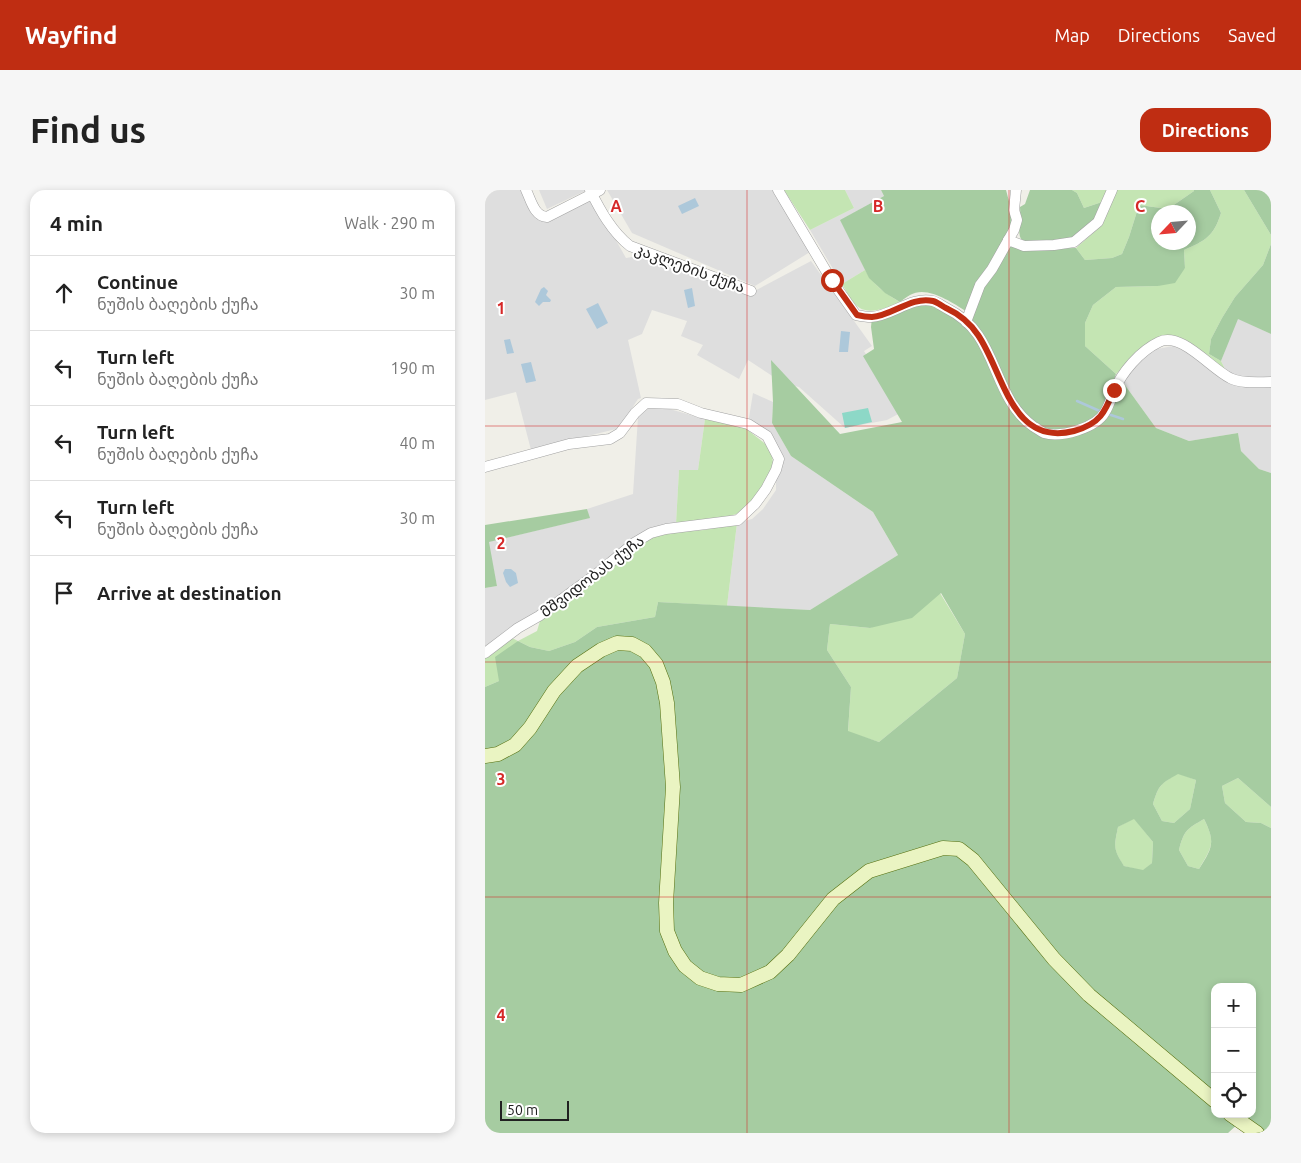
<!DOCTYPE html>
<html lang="en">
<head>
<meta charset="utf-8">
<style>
	body { margin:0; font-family:Ubuntu,"Noto Sans Georgian",sans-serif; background:#f6f6f6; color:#222 }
	.controls { position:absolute; right:15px; bottom:15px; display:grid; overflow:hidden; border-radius:10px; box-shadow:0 2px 8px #0003 }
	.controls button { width:45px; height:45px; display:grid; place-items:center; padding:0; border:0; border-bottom:1px solid #e0e0e0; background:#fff; color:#222; font:25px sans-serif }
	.compass { position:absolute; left:666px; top:15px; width:45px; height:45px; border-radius:50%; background:#fff; box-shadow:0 2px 8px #0003; rotate:244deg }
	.scale { position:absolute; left:15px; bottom:12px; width:69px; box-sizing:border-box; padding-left:5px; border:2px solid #212121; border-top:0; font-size:14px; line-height:18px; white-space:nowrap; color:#212121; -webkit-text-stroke:4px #fff; paint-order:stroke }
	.stop { position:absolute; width:15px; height:15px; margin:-11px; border:4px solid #bf2d12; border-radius:50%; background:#fff }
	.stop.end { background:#bf2d12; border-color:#fff; box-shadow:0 1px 5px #0008 }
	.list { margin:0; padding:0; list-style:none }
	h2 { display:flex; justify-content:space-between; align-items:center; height:65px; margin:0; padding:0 20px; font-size:21px }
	h2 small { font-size:16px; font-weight:400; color:#767676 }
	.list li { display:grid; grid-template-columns:32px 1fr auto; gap:15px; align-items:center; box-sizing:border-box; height:75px; padding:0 20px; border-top:1px solid #e0e0e0 }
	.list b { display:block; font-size:19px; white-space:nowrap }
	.list p { margin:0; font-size:16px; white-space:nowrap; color:#767676 }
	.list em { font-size:16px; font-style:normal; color:#767676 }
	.icon { flex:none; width:28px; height:28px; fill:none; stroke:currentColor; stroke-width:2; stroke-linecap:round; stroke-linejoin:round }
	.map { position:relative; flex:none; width:786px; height:943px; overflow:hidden; border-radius:15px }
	header { display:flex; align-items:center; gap:30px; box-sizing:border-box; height:70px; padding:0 25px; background:#bf2d12; color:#fff }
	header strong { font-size:24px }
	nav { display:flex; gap:28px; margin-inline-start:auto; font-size:18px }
	.intro { display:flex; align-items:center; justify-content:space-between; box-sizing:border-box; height:120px; padding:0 30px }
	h1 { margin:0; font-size:35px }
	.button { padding:12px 22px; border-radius:15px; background:#bf2d12; color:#fff; font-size:18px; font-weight:700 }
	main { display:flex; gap:30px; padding:0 30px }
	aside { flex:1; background:#fff; border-radius:15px; box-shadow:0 2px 8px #0003 }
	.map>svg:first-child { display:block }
	.residential { fill:#dedede }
	.grass { fill:#c4e5b3 }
	.forest { fill:#a6cca1; fill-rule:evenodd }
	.pitch { fill:#8dd8c7 }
	.water { fill:#adc8da }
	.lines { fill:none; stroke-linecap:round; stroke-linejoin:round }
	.stream { stroke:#adc8da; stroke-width:2.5 }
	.minor-casing { stroke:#a2a2a2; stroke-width:11 }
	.secondary-casing { stroke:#56700f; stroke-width:15 }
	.minor { stroke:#fff; stroke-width:10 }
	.secondary { stroke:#eaf4c2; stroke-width:14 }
	.route { stroke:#bf2d12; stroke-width:6 }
	.grid { fill:none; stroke:#d62828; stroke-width:1; stroke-opacity:0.55 }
	.labels { text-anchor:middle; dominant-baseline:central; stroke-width:4; stroke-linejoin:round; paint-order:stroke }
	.street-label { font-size:15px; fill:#212121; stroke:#fff }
	.grid-label { font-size:16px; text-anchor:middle; font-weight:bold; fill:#d62828; stroke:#fff; stroke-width:4; stroke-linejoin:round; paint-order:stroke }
</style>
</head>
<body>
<header>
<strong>Wayfind</strong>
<nav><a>Map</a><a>Directions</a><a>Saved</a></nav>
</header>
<div class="intro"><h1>Find us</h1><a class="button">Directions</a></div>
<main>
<aside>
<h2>4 min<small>Walk · 290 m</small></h2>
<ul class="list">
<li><svg class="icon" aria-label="ahead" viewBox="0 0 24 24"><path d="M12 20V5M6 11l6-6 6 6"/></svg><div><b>Continue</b><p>ნუშის ბაღების ქუჩა</p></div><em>30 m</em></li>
<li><svg class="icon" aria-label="left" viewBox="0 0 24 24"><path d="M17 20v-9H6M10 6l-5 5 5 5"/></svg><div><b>Turn left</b><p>ნუშის ბაღების ქუჩა</p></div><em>190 m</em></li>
<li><svg class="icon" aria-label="left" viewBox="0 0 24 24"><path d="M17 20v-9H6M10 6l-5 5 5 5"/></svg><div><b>Turn left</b><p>ნუშის ბაღების ქუჩა</p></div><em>40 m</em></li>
<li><svg class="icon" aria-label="left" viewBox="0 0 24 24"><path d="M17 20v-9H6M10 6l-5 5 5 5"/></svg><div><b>Turn left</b><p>ნუშის ბაღების ქუჩა</p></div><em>30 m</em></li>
<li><svg class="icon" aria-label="arrive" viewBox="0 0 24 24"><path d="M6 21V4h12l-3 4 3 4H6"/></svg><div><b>Arrive at destination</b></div></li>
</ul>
</aside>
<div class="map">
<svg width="786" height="943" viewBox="0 0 786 943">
	<rect width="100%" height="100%" fill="#f0efe8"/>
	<g class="residential">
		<path d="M 0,0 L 40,0 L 60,29 L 108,10 L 141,68 L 159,65 L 264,104 L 326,71 L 387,156 L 379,161 L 417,222 L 402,230 L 360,238 L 314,197 L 298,193 L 263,170 L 254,189 L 212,165 L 218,155 L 196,146 L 202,131 L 167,120 L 157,144 L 143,150 L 156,208 L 153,209 L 138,232 L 131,239 L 46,260 L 31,202 L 0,210 Z"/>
		<path d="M 54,0 L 100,0 L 100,1 L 62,19 Z"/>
		<path d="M 122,0 L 291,0 L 325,62 L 270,96 L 147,43 Z"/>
		<path d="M 360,0 L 396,0 L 399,6 L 356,30 L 380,80 L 357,94 L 325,40 L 369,18 Z"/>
		<path d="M 752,128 L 786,144 L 786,188 L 767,189 L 750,186 L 741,181 L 736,171 Z"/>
		<path d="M 688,156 L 704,163 L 743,190 L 760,197 L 786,197 L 786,283 L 774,279 L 756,261 L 753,243 L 704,251 L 671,238 L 637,191 L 663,164 L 672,159 Z"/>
		<path d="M 268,203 L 288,212 L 287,233 L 306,266 L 388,322 L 413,365 L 325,420 L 242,416 L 252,333 L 267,329 L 278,319 L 291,300 L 291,280 L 294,269 L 282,246 L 263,234 Z"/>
		<path d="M 159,218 L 181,218 L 220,229 L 213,280 L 194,280 L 191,334 L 125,369 L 60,418 L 0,456 L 0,398 L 12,396 L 3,352 L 104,328 L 102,319 L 148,304 L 153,227 Z"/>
	</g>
	<g class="grass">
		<path d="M 299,0 L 360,0 L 369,18 L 325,40 Z"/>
		<path d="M 587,0 L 623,0 L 617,12 L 599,18 L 592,3 Z"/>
		<path d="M 631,0 L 709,0 L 709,1 L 683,19 L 654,15 L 644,47 L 637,64 L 627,68 L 600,70 L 591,58 L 616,36 Z"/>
		<path d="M 725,0 L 759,0 L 786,45 L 786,54 L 778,75 L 750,107 L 737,128 L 726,149 L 724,164 L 736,171 L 741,181 L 690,148 L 656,160 L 631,184 L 600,156 L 600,133 L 608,115 L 631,97 L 673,96 L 700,78 L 699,60 C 720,51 729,46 736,23 Z"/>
		<path d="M 380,80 C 388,95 401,104 415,112 C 402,118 381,127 370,114 C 365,109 361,100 357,94 Z"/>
		<path d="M 220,229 L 260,238 L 283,256 L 287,263 L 288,274 L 282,289 L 268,311 L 254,323 L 242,327 L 191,334 L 194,280 L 213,280 Z"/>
		<path d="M 252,333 L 242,416 L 173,412 L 170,427 L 112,437 L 90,452 L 64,461 L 45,457 L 33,451 L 14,491 L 0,497 L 0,467 L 27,448 L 33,451 L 52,441 L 55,431 L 166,348 L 190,342 L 219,340 Z"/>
		<path d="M 455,403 L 480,444 L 472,488 L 394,552 L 363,542 L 366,497 L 342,460 L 345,434 L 385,438 Z"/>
		<path d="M 693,583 L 711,590 L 705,619 L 689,633 L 677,631 L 668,614 C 674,594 676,594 693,583 Z"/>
		<path d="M 753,588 L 786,617 L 786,638 L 776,633 L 761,632 L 740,613 L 737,596 Z"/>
		<path d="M 649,628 L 668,652 L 667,673 L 658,681 L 639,676 C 628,659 629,657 633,637 Z"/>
		<path d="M 719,629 C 731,653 727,657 714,679 L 703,676 L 694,660 C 699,640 702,639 719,629 Z"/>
	</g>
	<g class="forest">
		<path d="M 396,0 L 521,0 L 529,30 L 481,121 C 466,112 442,95 425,105 C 421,107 418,110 415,112 L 400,103 L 384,88 L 355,30 L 399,6 Z"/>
		<path d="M 545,0 L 587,0 L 592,3 L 599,18 L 617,12 L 610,30 L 588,49 L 568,52 L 542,52 L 536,49 C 532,42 536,26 535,17 L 540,14 Z"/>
		<path d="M 709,0 L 725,0 L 736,23 C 729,46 720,51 699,60 L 700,78 L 690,93 L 673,96 L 631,97 L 608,115 L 600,133 L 600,156 L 631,184 C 626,198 622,220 609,228 C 603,232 595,235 588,237 C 538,258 518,182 501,150 C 496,142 491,135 486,128 L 497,97 L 524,54 L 538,59 L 591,58 L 600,70 L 627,68 L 637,64 L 644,47 L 654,15 L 683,19 L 709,1 ZM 674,22 L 704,22 L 704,52 L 674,52 Z"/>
		<path d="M 759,0 L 786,0 L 786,45 Z"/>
		<path d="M 786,54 L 786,144 L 753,129 L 736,171 L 724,164 L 726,149 L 737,128 L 750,107 L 778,75 Z"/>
		<path d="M 448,111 L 481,132 L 527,213 L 559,243 L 609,233 L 637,191 L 671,238 L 704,251 L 753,243 L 756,261 L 774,279 L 786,283 L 786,617 L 753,588 L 737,596 L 740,613 L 761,632 L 776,633 L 786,638 L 786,943 L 772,943 L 755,932 L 743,943 L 0,943 L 0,497 L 14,491 L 10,467 L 33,451 L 45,457 L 64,461 L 90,452 L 112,437 L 170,427 L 173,412 L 325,420 L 413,365 L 388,322 L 306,266 L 287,233 L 288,212 L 286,170 L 355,244 L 417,232 L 378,166 L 389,159 L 386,137 L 387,127 ZM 456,403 L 480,444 L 472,488 L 394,552 L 363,541 L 366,497 L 342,460 L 345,434 L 385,438 L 427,428 ZM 693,584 L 711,590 L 705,619 L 689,633 L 677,631 L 668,614 C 674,594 676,594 693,584 ZM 649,629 L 668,652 L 667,673 L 658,680 L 639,676 C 628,659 629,657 633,637 ZM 719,629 C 731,653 727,658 714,679 L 703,676 L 694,660 C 699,640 702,639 719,629 ZM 730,797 L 767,797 L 767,924 L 730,924 Z"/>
		<path d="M 102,319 L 105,328 L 4,352 L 12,396 L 0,398 L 0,335 Z"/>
	</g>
	<path class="pitch" d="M 383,218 L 387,232 L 360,238 L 357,223 Z"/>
	<g class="water">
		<path d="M 210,8 L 214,16 L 197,24 L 193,16 Z"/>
		<path d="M 59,97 L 63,101 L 61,105 L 66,110 L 65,112 L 58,112 L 54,116 L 50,112 L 56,99 Z"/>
		<path d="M 207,98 L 210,116 L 203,118 L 199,100 Z"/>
		<path d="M 113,113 L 123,133 L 112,139 L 101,119 Z"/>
		<path d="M 356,141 L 365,142 L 363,162 L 354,162 Z"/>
		<path d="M 25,149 L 29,163 L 22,164 L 19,150 Z"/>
		<path d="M 46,172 L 51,191 L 41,193 L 36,174 Z"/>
		<path d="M 20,379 L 26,379 L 31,383 L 33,393 L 25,397 L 21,392 L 18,383 Z"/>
	</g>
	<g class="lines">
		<g class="stream">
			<path d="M 592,211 L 617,222"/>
			<path d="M 623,224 L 638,229"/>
		</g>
		<defs>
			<g id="minor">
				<path d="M 41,0 C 46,10 49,26 62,27 L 115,0"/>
				<path d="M 105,0 C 115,20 127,42 145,56 L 266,101"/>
				<path d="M 293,0 L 347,91 L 371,125 C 376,126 382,127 386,127 C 407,126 426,106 448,111 C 452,112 457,116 461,118 C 473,124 485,133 493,145 C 513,174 517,215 549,237 C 552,238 556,242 559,243 C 576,248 611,238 620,222 C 624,216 626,208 629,201 C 637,182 655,161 674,152 C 696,141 726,179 745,188 C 756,194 774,192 786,192"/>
				<path d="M 523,50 L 539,56 L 569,55 L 589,52 L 613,32 L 627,0"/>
				<path d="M 481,132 L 495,95 L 507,79 L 529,40 L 532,30 L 529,20 L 531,0"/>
				<path d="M 0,277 L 84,254 L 125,249 L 135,243 L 150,223 L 161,213 L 193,214 L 216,223 L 263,234 L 282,246 L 294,269 L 291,280 L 281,299 L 270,314 L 253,330 L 181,339 L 166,343 L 149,353 L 114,382 L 54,426 L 33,438 L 0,463"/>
			</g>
			<g id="secondary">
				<path d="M 0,566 L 13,564 L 30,555 L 45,538 L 69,501 L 92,476 L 116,460 L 132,453 L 147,454 L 160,461 L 171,474 L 178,492 L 182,513 L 188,597 L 181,713 L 182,741 L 190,761 L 200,776 L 215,788 L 233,794 L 256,795 L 285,782 L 303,765 L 348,709 L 384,681 L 458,658 L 474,659 L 488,670 L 569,769 L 604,805 L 730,911"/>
				<path d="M 745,924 L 772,943"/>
			</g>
		</defs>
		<use href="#minor" class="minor-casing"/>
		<use href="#secondary" class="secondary-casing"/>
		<use href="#minor" class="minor"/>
		<use href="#secondary" class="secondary"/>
	</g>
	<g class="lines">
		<path class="route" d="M 347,90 L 372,125 C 376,126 382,127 387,127 C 407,126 426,106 448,111 C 452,112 457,116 461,118 C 474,124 485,133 493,145 C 519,183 526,257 589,241 C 615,234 620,222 629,200"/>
	</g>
	<path class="grid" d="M 262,0 L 262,943M 524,0 L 524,943M 0,236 L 786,236M 0,472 L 786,472M 0,707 L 786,707"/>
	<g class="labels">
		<g class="street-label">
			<text transform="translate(205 78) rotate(20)">კაკლების ქუჩა</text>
			<text transform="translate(107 386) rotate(-37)">მშვიდობას ქუჩა</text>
		</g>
	</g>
	<g class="grid-label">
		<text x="131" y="22">A</text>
		<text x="393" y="22">B</text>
		<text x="655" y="22">C</text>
		<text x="16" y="124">1</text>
		<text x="16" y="359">2</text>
		<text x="16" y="595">3</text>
		<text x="16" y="831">4</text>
	</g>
</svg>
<div class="controls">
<button>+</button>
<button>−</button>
<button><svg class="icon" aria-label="locate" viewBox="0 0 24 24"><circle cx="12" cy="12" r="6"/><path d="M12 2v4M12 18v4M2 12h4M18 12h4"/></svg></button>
</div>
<svg class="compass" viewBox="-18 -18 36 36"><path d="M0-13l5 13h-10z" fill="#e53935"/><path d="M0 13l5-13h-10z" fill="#767676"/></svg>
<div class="scale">50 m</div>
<div class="stop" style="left:347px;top:90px"></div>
<div class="stop end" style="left:629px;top:200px"></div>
</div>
</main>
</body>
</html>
